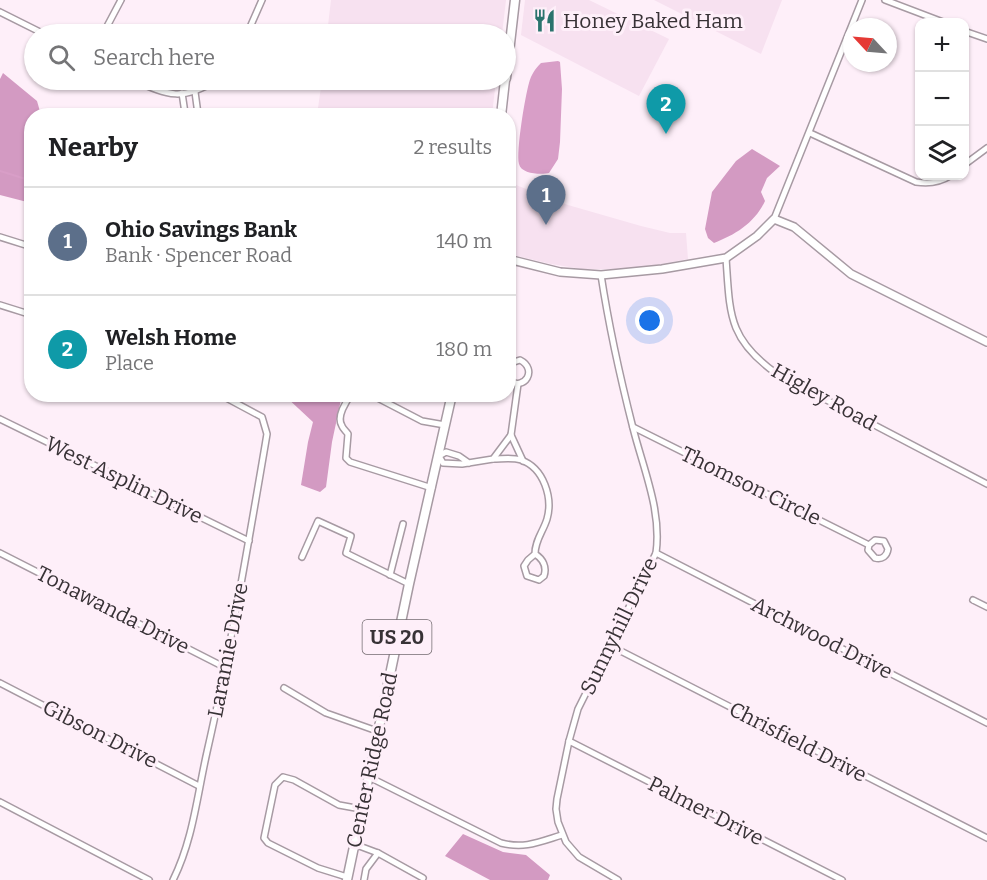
<!DOCTYPE html>
<html lang="en">
<head>
<meta charset="utf-8">
<style>
	body { margin:0; font-family:Bitter,serif; background:#f2f2f2; color:#202124 }
	.controls { position:absolute; right:18px; top:18px; display:grid; overflow:hidden; border-radius:12px; box-shadow:0 2px 4px #0004 }
	.controls button { width:54px; height:54px; display:grid; place-items:center; padding:0; border:0; border-bottom:2px solid #e0e0e0; background:#fff; color:#202124; font:30px sans-serif }
	.compass { position:absolute; left:843px; top:18px; width:54px; height:54px; border-radius:50%; background:#fff; box-shadow:0 2px 4px #0004; rotate:296deg }
	.you { position:absolute; left:650px; top:321px; width:21px; height:21px; margin:-15px; border:4px solid #fff; border-radius:50%; background:#1a73e8; box-shadow:0 0 0 9px #1a73e833 }
	.badge { display:grid; place-items:center; width:39px; height:39px; border-radius:50%; background:#ea580c; color:#fff; font-size:20px; font-weight:700 }
	.pin { position:absolute; translate:-50% -50px; filter:drop-shadow(0 2px 3px #0008) }
	.pin::after { content:''; position:absolute; top:32px; width:21px; height:18px; background:inherit; clip-path:polygon(0 0,100% 0,50% 100%) }
	.list { margin:0; padding:0; list-style:none }
	h2 { display:flex; justify-content:space-between; align-items:center; height:78px; margin:0; padding:0 24px; font-size:26px }
	h2 small { font-size:20px; font-weight:400; color:#757577 }
	.list li { display:grid; grid-template-columns:39px 1fr auto; gap:18px; align-items:center; box-sizing:border-box; height:108px; padding:0 24px; border-top:2px solid #e0e0e0 }
	.list b { display:block; font-size:22px; white-space:nowrap }
	.list p { margin:0; font-size:20px; white-space:nowrap; color:#757577 }
	.list em { font-size:20px; font-style:normal; color:#757577 }
	.icon { flex:none; width:33px; height:33px; fill:none; stroke:currentColor; stroke-width:2; stroke-linecap:round; stroke-linejoin:round }
	.map { position:relative; flex:none; width:987px; height:880px; overflow:hidden }
	.search { position:absolute; background:#fff; box-shadow:0 2px 4px #0004; left:24px; top:24px; width:492px; height:66px; display:flex; align-items:center; gap:15px; box-sizing:border-box; padding:0 21px; border-radius:33px; color:#757577; font-size:22px }
	.panel { position:absolute; background:#fff; box-shadow:0 2px 4px #0004; left:24px; top:108px; width:492px; height:294px; border-radius:24px }
	.map>svg:first-child { display:block }
	.built { fill:#f7e1f0 }
	.forest { fill:#d39ac2 }
	.water { fill:#d89ec7 }
	.lines { fill:none; stroke-linecap:round; stroke-linejoin:round }
	.stream { stroke:#d89ec7; stroke-width:2 }
	.minor-casing { stroke:#a79aa3; stroke-width:8 }
	.tertiary-casing { stroke:#a79aa3; stroke-width:10 }
	.primary-casing { stroke:#a79aa3; stroke-width:11 }
	.minor { stroke:#fff; stroke-width:5 }
	.tertiary { stroke:#fff; stroke-width:7 }
	.primary { stroke:#fff; stroke-width:8 }
	.labels { text-anchor:middle; dominant-baseline:central; stroke-width:6; stroke-linejoin:round; paint-order:stroke }
	.shield { fill:#feeff9; stroke:#736b70; stroke-width:1.5 }
	.shield-label { font-size:20px; font-weight:bold; fill:#383236 }
	.poi-label { font-size:21px; fill:#383236; stroke:#feeff9; text-anchor:start }
	.street-label { font-size:21px; fill:#383236; stroke:#feeff9 }
</style>
</head>
<body>
<div class="map">
<svg width="987" height="880" viewBox="0 0 987 880">
	<rect width="100%" height="100%" fill="#feeff9"/>
	<g class="built">
		<path d="M 331,0 L 506,0 L 502,34 L 327,34 Z"/>
		<path d="M 525,0 L 589,0 L 669,39 L 639,96 L 521,35 Z"/>
		<path d="M 654,0 L 782,0 L 761,54 Z"/>
		<path d="M 322,80 L 496,80 L 492,115 L 317,115 Z"/>
		<path d="M 508,182 L 568,205 L 641,226 L 670,233 L 686,233 L 688,259 L 634,269 L 582,269 L 551,264 L 509,254 Z"/>
	</g>
	<g class="forest">
		<path d="M 3,73 L 37,101 L 41,115 L 32,116 L 31,203 L 0,195 L 0,79 Z"/>
		<path d="M 69,109 L 90,114 L 92,115 L 54,115 Z"/>
		<path d="M 752,149 L 780,166 L 767,178 L 761,192 L 765,201 C 755,223 735,235 714,243 L 708,238 L 705,229 L 712,192 L 736,161 Z"/>
		<path d="M 284,395 L 342,395 L 332,442 L 326,487 L 320,492 L 301,485 L 308,442 L 313,422 Z"/>
		<path d="M 463,834 L 503,852 L 526,855 L 550,875 L 548,880 L 490,880 L 445,856 Z"/>
	</g>
	<path class="water" d="M 558,61 L 560,62 L 562,89 L 560,142 L 558,159 L 549,173 C 541,175 521,174 519,164 C 516,151 525,97 529,83 C 531,75 535,69 541,63 Z"/>
	<g class="lines">
		<path class="stream" d="M 0,171 L 32,181"/>
		<defs>
			<g id="minor">
				<path d="M 885,0 L 943,22"/>
				<path d="M 0,12 L 44,34"/>
				<path d="M 964,31 L 987,39"/>
				<path d="M 103,34 L 121,0"/>
				<path d="M 247,34 L 262,0"/>
				<path d="M 134,80 C 169,96 182,101 217,80"/>
				<path d="M 195,92 L 198,114"/>
				<path d="M 182,93 L 185,113"/>
				<path d="M 183,116 L 191,112 L 202,116"/>
				<path d="M 810,133 L 916,182 C 929,184 939,183 950,176"/>
				<path d="M 964,165 L 987,148"/>
				<path d="M 774,219 L 862,0"/>
				<path d="M 0,237 L 32,247"/>
				<path d="M 726,258 C 730,315 728,339 777,374 L 987,484"/>
				<path d="M 601,275 C 609,327 620,377 633,428 C 643,468 662,511 656,553 L 578,709 L 569,741 L 557,799 L 556,809 L 558,822 L 566,842 L 579,857 L 618,880"/>
				<path d="M 0,305 L 32,315"/>
				<path d="M 508,364 L 520,360 C 538,369 525,392 508,380"/>
				<path d="M 352,394 C 346,401 336,417 342,426 C 343,429 346,431 348,434 L 346,458 L 350,462 L 432,488"/>
				<path d="M 370,394 L 422,421 L 445,425"/>
				<path d="M 0,419 L 249,541"/>
				<path d="M 633,427 L 869,545 L 868,550 L 875,558 C 882,560 887,556 888,549 L 884,541 L 875,540 L 869,545"/>
				<path d="M 511,435 L 523,461"/>
				<path d="M 493,459 C 502,459 512,457 521,460 C 544,468 553,498 547,519 C 543,532 535,540 535,554 L 528,560 L 524,566 L 527,576 L 539,580 L 544,576 C 547,567 543,559 535,554"/>
				<path d="M 469,463 L 459,456 L 446,452 L 439,456 L 443,463 L 462,464 L 493,459 L 511,435 L 518,384"/>
				<path d="M 0,553 L 226,668"/>
				<path d="M 656,553 L 987,723"/>
				<path d="M 302,557 L 318,521 L 351,536 L 346,553 L 409,584"/>
				<path d="M 390,575 L 403,524"/>
				<path d="M 973,600 L 987,607"/>
				<path d="M 609,645 L 987,838"/>
				<path d="M 0,683 L 199,786"/>
				<path d="M 284,688 L 326,713 L 377,731"/>
				<path d="M 569,741 L 842,880"/>
				<path d="M 369,777 L 501,843 C 525,849 539,842 562,835"/>
				<path d="M 0,802 L 149,880"/>
				<path d="M 354,844 L 378,853 L 423,878"/>
				<path d="M 347,877 L 318,868 L 268,843 L 264,838 L 275,785 L 283,777 L 294,780 L 339,805 L 361,809"/>
				<path d="M 173,880 C 193,840 197,796 207,752 C 231,647 249,540 267,434 L 262,417 L 219,394"/>
				<path d="M 364,880 L 366,869 L 378,853"/>
			</g>
			<path id="tertiary" d="M 508,259 L 560,272 L 601,275 L 662,269 L 726,258 L 757,236 L 774,219 L 794,227 L 851,274 L 987,342"/>
			<g id="primary">
				<path d="M 506,78 L 515,0"/>
				<path d="M 501,116 L 505,80"/>
				<path d="M 347,880 L 409,584 L 452,394"/>
			</g>
		</defs>
		<use href="#minor" class="minor-casing"/>
		<use href="#tertiary" class="tertiary-casing"/>
		<use href="#primary" class="primary-casing"/>
		<use href="#minor" class="minor"/>
		<use href="#tertiary" class="tertiary"/>
		<use href="#primary" class="primary"/>
	</g>
	<defs>
		<symbol id="restaurant-bare" viewBox="-9 -9 18 18"><path d="M-5-6h1v4h1v-4h1v4h1v-4h1v5L-1.5 .5V6h-2V.5L-5-1ZM5-6V6H3V1.5H1.5Q1.5-4 5-6Z" fill="#2a736d" stroke="#feeff9" stroke-width="2.5" paint-order="stroke"/></symbol>
	</defs>
	<g fill-rule="evenodd">
		<use href="#restaurant-bare" x="528" y="4" width="33" height="33"/>
	</g>
	<g class="labels">
		<rect class="shield" x="362.5" y="620" width="69" height="34" rx="4.5"/>
		<g class="shield-label">
			<text x="397" y="637">US 20</text>
		</g>
		<g class="poi-label">
			<text x="563" y="21">Honey Baked Ham</text>
		</g>
		<g class="street-label">
			<text transform="translate(824 397) rotate(29)">Higley Road</text>
			<text transform="translate(124 480) rotate(26)">West Asplin Drive</text>
			<text transform="translate(751 486) rotate(26)">Thomson Circle</text>
			<text transform="translate(113 610) rotate(27)">Tonawanda Drive</text>
			<text transform="translate(619 626) rotate(-64)">Sunnyhill Drive</text>
			<text transform="translate(822 638) rotate(27)">Archwood Drive</text>
			<text transform="translate(228 650) rotate(-79)">Laramie Drive</text>
			<text transform="translate(100 734) rotate(27)">Gibson Drive</text>
			<text transform="translate(798 742) rotate(27)">Chrisfield Drive</text>
			<text transform="translate(372 760) rotate(-78)">Center Ridge Road</text>
			<text transform="translate(706 811) rotate(27)">Palmer Drive</text>
		</g>
	</g>
</svg>
<div class="controls">
<button>+</button>
<button>−</button>
<button><svg class="icon" aria-label="layers" viewBox="0 0 24 24"><path d="M12 4l9 5-9 5-9-5zM3 14l9 5 9-5"/></svg></button>
</div>
<svg class="compass" viewBox="-18 -18 36 36"><path d="M0-13l5 13h-10z" fill="#e53935"/><path d="M0 13l5-13h-10z" fill="#757577"/></svg>
<div class="you"></div>
<div class="pin badge" style="left:546px;top:225px;background:#5c6f8a">1</div>
<div class="pin badge" style="left:666px;top:134px;background:#0f9aa8">2</div>
<div class="search"><svg class="icon" aria-label="search" viewBox="0 0 24 24"><circle cx="10" cy="10" r="6"/><path d="M15 15l6 6"/></svg>Search here</div>
<section class="panel">
<h2>Nearby<small>2 results</small></h2>
<ul class="list">
<li><span class="badge" style="background:#5c6f8a">1</span><div><b>Ohio Savings Bank</b><p>Bank · Spencer Road</p></div><em>140 m</em></li>
<li><span class="badge" style="background:#0f9aa8">2</span><div><b>Welsh Home</b><p>Place</p></div><em>180 m</em></li>
</ul>
</section>
</div>
</body>
</html>
